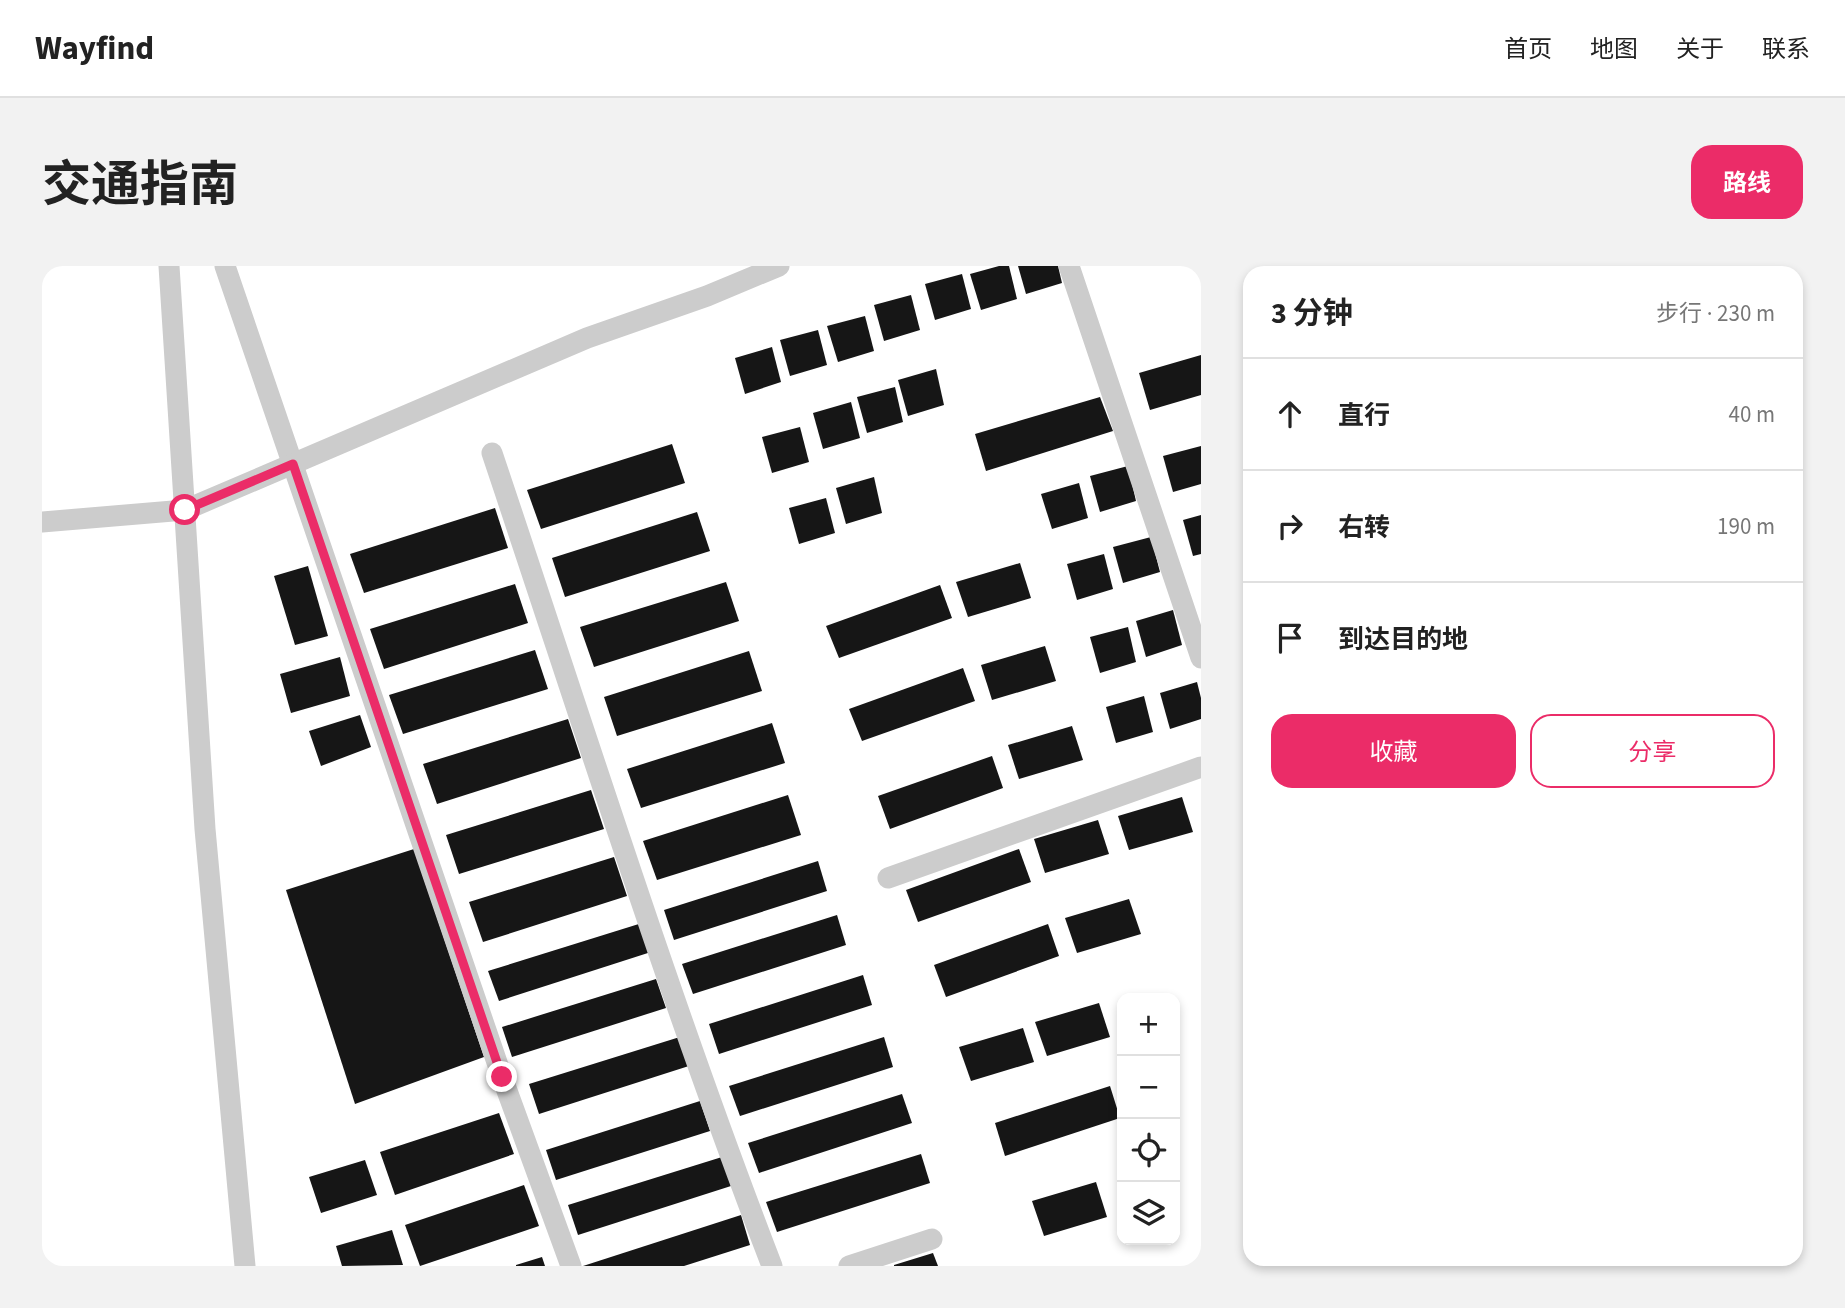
<!DOCTYPE html>
<html lang="zh">
<head>
<meta charset="utf-8">
<style>
	body { margin:0; font-family:"Source Sans 3","Noto Sans SC",sans-serif; background:#f2f2f2; color:#222 }
	.controls { position:absolute; right:21px; bottom:21px; display:grid; overflow:hidden; border-radius:14px; box-shadow:0 4px 10px #0003 }
	.controls button { width:63px; height:63px; display:grid; place-items:center; padding:0; border:0; border-bottom:2px solid #e0e0e0; background:#fff; color:#222; font:35px sans-serif }
	.stop { position:absolute; width:21px; height:21px; margin:-16px; border:5px solid #eb2c68; border-radius:50%; background:#fff }
	.stop.end { background:#eb2c68; border-color:#fff; box-shadow:0 2px 7px #0008 }
	.list { margin:0; padding:0; list-style:none }
	h2 { display:flex; justify-content:space-between; align-items:center; height:91px; margin:0; padding:0 28px; font-size:30px }
	h2 small { font-size:23px; font-weight:400; color:#767676 }
	.list li { display:grid; grid-template-columns:46px 1fr auto; gap:21px; align-items:center; box-sizing:border-box; height:112px; padding:0 28px; border-top:2px solid #e0e0e0 }
	.list b { display:block; font-size:26px; white-space:nowrap }
	.list em { font-size:23px; font-style:normal; color:#767676 }
	.actions { display:flex; gap:14px; padding:21px 28px }
	.actions a { flex:1; padding:16px 0; border:2px solid #eb2c68; border-radius:21px; text-align:center; font-size:24px; color:#eb2c68 }
	.actions .main { background:#eb2c68; color:#fff }
	.icon { flex:none; width:38px; height:38px; fill:none; stroke:currentColor; stroke-width:2; stroke-linecap:round; stroke-linejoin:round }
	.map { position:relative; flex:none; width:1159px; height:1000px; overflow:hidden; border-radius:21px }
	header { display:flex; align-items:center; gap:42px; box-sizing:border-box; height:98px; padding:0 35px; background:#fff; border-bottom:2px solid #e0e0e0 }
	header strong { font-size:33px }
	nav { display:flex; gap:38px; margin-inline-start:auto; font-size:24px }
	.intro { display:flex; align-items:center; justify-content:space-between; box-sizing:border-box; height:168px; padding:0 42px }
	h1 { margin:0; font-size:49px }
	.button { padding:18px 32px; border-radius:21px; background:#eb2c68; color:#fff; font-size:24px; font-weight:700 }
	main { display:flex; gap:42px; padding:0 42px }
	aside { flex:1; background:#fff; border-radius:21px; box-shadow:0 4px 10px #0003 }
	.map>svg:first-child { display:block }
	.building { fill:#161616 }
	.lines { fill:none; stroke-linecap:round; stroke-linejoin:round }
	.street { stroke:#ccc; stroke-width:21 }
	.route { stroke:#eb2c68; stroke-width:9 }
</style>
</head>
<body>
<header>
<strong>Wayfind</strong>
<nav><a>首页</a><a>地图</a><a>关于</a><a>联系</a></nav>
</header>
<div class="intro"><h1>交通指南</h1><a class="button">路线</a></div>
<main>
<div class="map">
<svg width="1159" height="1000" viewBox="0 0 1159 1000">
	<rect width="100%" height="100%" fill="#fff"/>
	<g class="building">
		<path d="M 957,0 L 967,0 L 975,33 L 939,44 L 928,8 Z"/>
		<path d="M 976,0 L 1016,0 L 1020,17 L 984,28 Z"/>
		<path d="M 920,8 L 929,43 L 893,54 L 883,18 Z"/>
		<path d="M 869,29 L 878,64 L 842,75 L 832,39 Z"/>
		<path d="M 823,50 L 832,85 L 796,96 L 785,60 Z"/>
		<path d="M 776,64 L 785,99 L 748,110 L 738,74 Z"/>
		<path d="M 730,81 L 739,116 L 703,128 L 693,92 Z"/>
		<path d="M 1159,89 L 1159,129 L 1108,144 L 1097,107 Z"/>
		<path d="M 894,103 L 902,139 L 866,150 L 856,114 Z"/>
		<path d="M 853,121 L 861,156 L 825,167 L 815,131 Z"/>
		<path d="M 1058,131 L 1071,165 L 944,205 L 933,168 Z"/>
		<path d="M 809,136 L 818,172 L 781,183 L 771,147 Z"/>
		<path d="M 758,161 L 767,196 L 730,207 L 720,171 Z"/>
		<path d="M 630,178 L 643,217 L 499,263 L 485,224 Z"/>
		<path d="M 1159,180 L 1159,218 L 1131,226 L 1121,190 Z"/>
		<path d="M 1086,200 L 1094,235 L 1058,246 L 1048,210 Z"/>
		<path d="M 832,211 L 840,247 L 804,258 L 794,222 Z"/>
		<path d="M 1037,217 L 1046,252 L 1010,263 L 999,228 Z"/>
		<path d="M 784,232 L 793,267 L 757,278 L 747,242 Z"/>
		<path d="M 453,242 L 466,282 L 322,327 L 308,288 Z"/>
		<path d="M 655,246 L 668,285 L 523,331 L 510,292 Z"/>
		<path d="M 1159,249 L 1159,288 L 1151,290 L 1141,254 Z"/>
		<path d="M 1109,271 L 1118,306 L 1081,317 L 1071,281 Z"/>
		<path d="M 1062,288 L 1071,323 L 1035,334 L 1025,298 Z"/>
		<path d="M 978,297 L 989,332 L 926,351 L 914,316 Z"/>
		<path d="M 266,300 L 286,370 L 253,379 L 232,310 Z"/>
		<path d="M 684,316 L 697,355 L 552,401 L 538,361 Z"/>
		<path d="M 473,318 L 486,357 L 342,403 L 328,363 Z"/>
		<path d="M 898,319 L 910,352 L 797,392 L 784,360 Z"/>
		<path d="M 1131,344 L 1140,379 L 1104,391 L 1094,355 Z"/>
		<path d="M 1086,361 L 1094,396 L 1058,407 L 1048,371 Z"/>
		<path d="M 1003,380 L 1014,415 L 950,434 L 939,399 Z"/>
		<path d="M 493,384 L 506,423 L 361,468 L 347,429 Z"/>
		<path d="M 707,385 L 720,425 L 575,470 L 562,431 Z"/>
		<path d="M 298,391 L 308,430 L 249,447 L 238,408 Z"/>
		<path d="M 921,402 L 933,435 L 820,475 L 807,443 Z"/>
		<path d="M 1155,416 L 1159,432 L 1159,453 L 1128,463 L 1118,427 Z"/>
		<path d="M 1102,430 L 1111,466 L 1074,477 L 1064,441 Z"/>
		<path d="M 318,449 L 329,481 L 279,500 L 267,465 Z"/>
		<path d="M 526,453 L 539,492 L 395,538 L 381,498 Z"/>
		<path d="M 730,457 L 743,497 L 599,542 L 585,503 Z"/>
		<path d="M 1030,460 L 1041,494 L 977,513 L 966,479 Z"/>
		<path d="M 950,490 L 961,522 L 848,563 L 836,530 Z"/>
		<path d="M 549,524 L 562,563 L 417,608 L 404,569 Z"/>
		<path d="M 746,529 L 759,569 L 615,614 L 601,575 Z"/>
		<path d="M 1140,531 L 1151,566 L 1087,584 L 1076,550 Z"/>
		<path d="M 1056,554 L 1067,588 L 1003,607 L 992,573 Z"/>
		<path d="M 372,583 L 442,791 L 313,838 L 244,624 Z"/>
		<path d="M 977,583 L 989,616 L 876,656 L 864,624 Z"/>
		<path d="M 572,591 L 585,630 L 441,676 L 427,636 Z"/>
		<path d="M 776,595 L 785,625 L 632,674 L 622,644 Z"/>
		<path d="M 1087,633 L 1099,668 L 1035,687 L 1023,652 Z"/>
		<path d="M 795,649 L 804,679 L 651,728 L 640,698 Z"/>
		<path d="M 600,657 L 609,686 L 457,735 L 446,705 Z"/>
		<path d="M 1006,658 L 1017,690 L 904,731 L 892,699 Z"/>
		<path d="M 821,709 L 830,739 L 677,788 L 667,758 Z"/>
		<path d="M 614,713 L 624,742 L 470,791 L 460,761 Z"/>
		<path d="M 1057,737 L 1068,771 L 1005,790 L 993,756 Z"/>
		<path d="M 981,762 L 992,796 L 929,815 L 917,781 Z"/>
		<path d="M 641,770 L 650,799 L 497,848 L 487,818 Z"/>
		<path d="M 842,771 L 851,801 L 698,850 L 687,820 Z"/>
		<path d="M 1068,820 L 1078,852 L 963,890 L 953,857 Z"/>
		<path d="M 860,828 L 870,857 L 717,907 L 706,877 Z"/>
		<path d="M 658,835 L 668,865 L 514,914 L 504,884 Z"/>
		<path d="M 457,847 L 472,888 L 353,929 L 338,886 Z"/>
		<path d="M 879,888 L 888,917 L 735,966 L 724,936 Z"/>
		<path d="M 680,891 L 689,920 L 536,969 L 526,939 Z"/>
		<path d="M 323,894 L 335,929 L 279,947 L 267,911 Z"/>
		<path d="M 1054,916 L 1065,951 L 1002,970 L 990,935 Z"/>
		<path d="M 482,919 L 497,960 L 378,1000 L 363,959 Z"/>
		<path d="M 699,949 L 708,979 L 642,1000 L 541,1000 Z"/>
		<path d="M 350,964 L 361,999 L 300,1000 L 294,980 Z"/>
		<path d="M 891,987 L 896,1000 L 852,1000 L 852,999 Z"/>
		<path d="M 500,991 L 503,1000 L 474,1000 L 474,999 Z"/>
	</g>
	<g class="lines">
		<g class="street">
			<path d="M 127,0 L 163,563 L 203,1000"/>
			<path d="M 183,0 L 460,811 L 529,1000"/>
			<path d="M 1027,0 L 1159,392"/>
			<path d="M 450,187 C 541,458 627,733 730,1000"/>
			<path d="M 0,256 L 143,244 L 545,72 L 665,30 L 737,0"/>
			<path d="M 846,612 L 1159,501"/>
			<path d="M 807,1000 L 890,973"/>
		</g>
	</g>
	<g class="lines">
		<path class="route" d="M 143,244 L 251,198 L 460,811"/>
	</g>
</svg>
<div class="controls">
<button>+</button>
<button>−</button>
<button><svg class="icon" aria-label="locate" viewBox="0 0 24 24"><circle cx="12" cy="12" r="6"/><path d="M12 2v4M12 18v4M2 12h4M18 12h4"/></svg></button>
<button><svg class="icon" aria-label="layers" viewBox="0 0 24 24"><path d="M12 4l9 5-9 5-9-5zM3 14l9 5 9-5"/></svg></button>
</div>
<div class="stop" style="left:143px;top:244px"></div>
<div class="stop end" style="left:460px;top:811px"></div>
</div>
<aside>
<h2>3 分钟<small>步行 · 230 m</small></h2>
<ul class="list">
<li><svg class="icon" aria-label="ahead" viewBox="0 0 24 24"><path d="M12 20V5M6 11l6-6 6 6"/></svg><div><b>直行</b></div><em>40 m</em></li>
<li><svg class="icon" aria-label="right" viewBox="0 0 24 24"><path d="M7 20v-9h11M14 6l5 5-5 5"/></svg><div><b>右转</b></div><em>190 m</em></li>
<li><svg class="icon" aria-label="arrive" viewBox="0 0 24 24"><path d="M6 21V4h12l-3 4 3 4H6"/></svg><div><b>到达目的地</b></div></li>
</ul>
<div class="actions"><a class="main">收藏</a><a>分享</a></div>
</aside>
</main>
</body>
</html>
